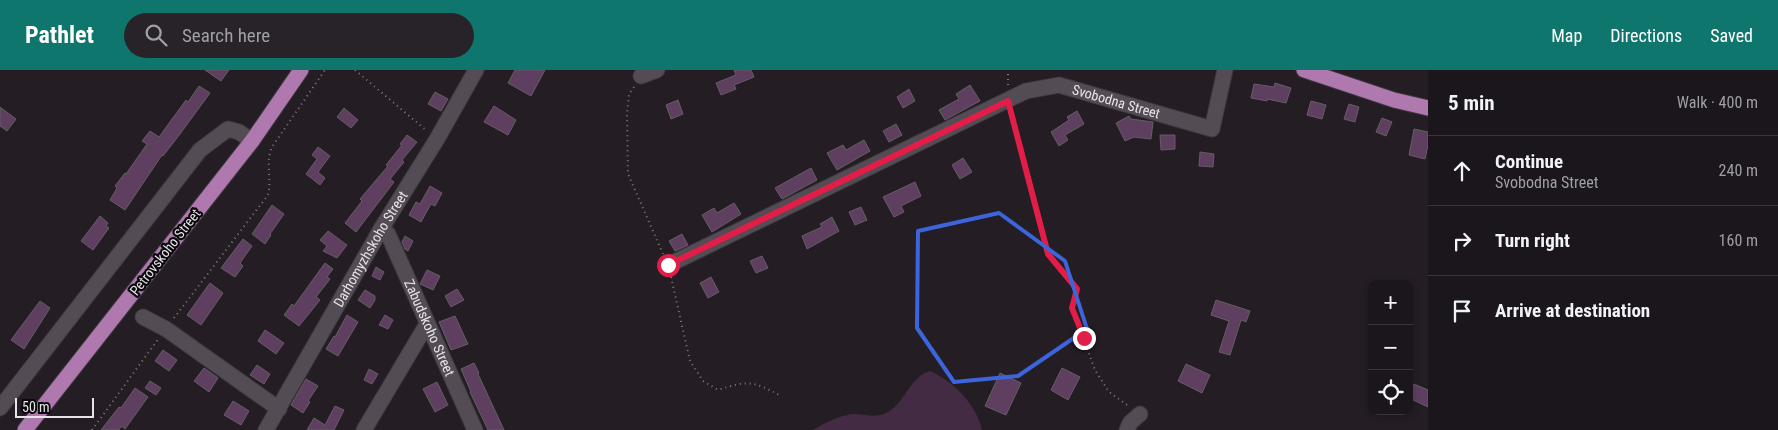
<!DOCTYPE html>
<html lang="en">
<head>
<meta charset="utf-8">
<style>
	body { margin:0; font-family:"Roboto Condensed",sans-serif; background:#282328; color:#f1f3f6 }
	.controls { position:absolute; right:15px; bottom:15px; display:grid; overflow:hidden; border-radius:10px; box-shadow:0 2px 8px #0003 }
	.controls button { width:45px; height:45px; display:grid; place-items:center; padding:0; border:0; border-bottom:1px solid #39353a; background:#1b161b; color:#f1f3f6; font:25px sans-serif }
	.scale { position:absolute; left:15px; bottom:12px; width:79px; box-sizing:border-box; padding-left:5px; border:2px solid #e9e4e9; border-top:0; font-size:14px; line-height:18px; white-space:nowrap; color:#e9e4e9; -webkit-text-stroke:4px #0b080b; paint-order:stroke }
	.stop { position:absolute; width:15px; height:15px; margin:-11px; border:4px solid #e11d48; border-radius:50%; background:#fff }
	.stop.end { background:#e11d48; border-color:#fff; box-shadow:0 1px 5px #0008 }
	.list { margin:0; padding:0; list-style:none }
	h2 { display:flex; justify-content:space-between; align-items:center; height:65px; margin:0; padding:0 20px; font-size:21px }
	h2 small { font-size:16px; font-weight:400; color:#a09fa3 }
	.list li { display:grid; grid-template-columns:32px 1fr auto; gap:15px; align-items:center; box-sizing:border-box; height:70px; padding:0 20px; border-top:1px solid #39353a }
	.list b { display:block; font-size:19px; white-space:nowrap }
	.list p { margin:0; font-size:16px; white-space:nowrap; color:#a09fa3 }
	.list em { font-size:16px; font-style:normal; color:#a09fa3 }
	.icon { flex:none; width:28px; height:28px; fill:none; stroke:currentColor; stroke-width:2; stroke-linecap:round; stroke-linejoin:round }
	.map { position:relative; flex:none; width:1428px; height:360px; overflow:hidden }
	header { display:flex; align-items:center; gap:30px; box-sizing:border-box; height:70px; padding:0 25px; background:#0f766e; color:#fff }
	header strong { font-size:24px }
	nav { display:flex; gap:28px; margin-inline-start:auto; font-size:18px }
	.search { width:350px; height:45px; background:#282328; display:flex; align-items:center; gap:12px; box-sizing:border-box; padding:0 18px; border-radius:28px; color:#a09fa3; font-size:19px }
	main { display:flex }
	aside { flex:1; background:#1b161b }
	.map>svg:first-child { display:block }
	.green { fill:#442b44 }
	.building { fill:#5e3f5f; stroke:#655d65 }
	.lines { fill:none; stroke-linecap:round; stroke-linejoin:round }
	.minor-casing { stroke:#3d383d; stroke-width:17 }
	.major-casing { stroke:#3d383d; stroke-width:17 }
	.path { stroke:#817b81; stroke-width:2; stroke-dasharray:1 4; stroke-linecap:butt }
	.minor { stroke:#544c54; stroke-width:15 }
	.major { stroke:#af79b0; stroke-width:15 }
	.route { stroke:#e11d48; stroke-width:6 }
	.marked { fill:none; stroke:#3c64db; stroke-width:4; stroke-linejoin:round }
	.labels { text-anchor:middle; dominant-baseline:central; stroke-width:4.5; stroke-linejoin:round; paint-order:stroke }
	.street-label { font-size:14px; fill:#e9e4e9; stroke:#0b080b }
</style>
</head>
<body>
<header>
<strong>Pathlet</strong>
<div class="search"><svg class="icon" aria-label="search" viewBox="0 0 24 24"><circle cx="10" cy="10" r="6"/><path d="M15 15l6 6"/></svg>Search here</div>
<nav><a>Map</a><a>Directions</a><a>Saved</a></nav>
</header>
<main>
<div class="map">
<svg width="1428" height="360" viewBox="0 0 1428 360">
	<rect width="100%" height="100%" fill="#241d24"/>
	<path class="green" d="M 930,301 C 953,311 977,335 982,360 L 813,360 C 824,353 839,346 852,344 C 864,343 874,349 886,343 C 906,333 909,307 930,301 Z"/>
	<g class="building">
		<path d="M 205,0 L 229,0 L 221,11 Z"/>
		<path d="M 515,0 L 545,0 L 531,26 L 508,13 Z"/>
		<path d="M 734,0 L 751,0 L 754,7 L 734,15 L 736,19 L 721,25 L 716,13 L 736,5 Z"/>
		<path d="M 1275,13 L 1291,18 L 1286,33 L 1267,29 L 1267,31 L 1251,28 L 1254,14 L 1274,17 Z"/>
		<path d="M 970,15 L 980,31 L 945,50 L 939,40 L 959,29 L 956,24 Z"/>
		<path d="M 199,16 L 210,23 L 180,64 L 163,86 L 162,85 L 125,140 L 110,130 L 117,118 L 115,116 L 125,103 L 126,104 L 147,74 L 142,71 L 150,61 L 159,67 L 186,30 L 188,32 Z"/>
		<path d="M 909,19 L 915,31 L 903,38 L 897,27 Z"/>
		<path d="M 435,22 L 448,29 L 441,41 L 428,34 Z"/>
		<path d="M 678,30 L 683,44 L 671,49 L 666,35 Z"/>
		<path d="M 1311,31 L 1326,35 L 1322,49 L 1307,45 Z"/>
		<path d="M 1349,34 L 1359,37 L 1355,52 L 1344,49 Z"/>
		<path d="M 494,36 L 516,50 L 508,65 L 484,52 Z"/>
		<path d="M 0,37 L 16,49 L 7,61 L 0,56 Z"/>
		<path d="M 344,38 L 358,50 L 351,58 L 337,47 Z"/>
		<path d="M 1077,41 L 1084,54 L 1065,65 L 1068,70 L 1059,76 L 1051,62 L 1069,50 L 1067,47 Z"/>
		<path d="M 1129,46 L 1131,49 L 1153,52 L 1151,69 L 1134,67 L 1125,71 L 1116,53 Z"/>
		<path d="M 1382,48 L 1392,52 L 1386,66 L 1376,62 Z"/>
		<path d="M 896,54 L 902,65 L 889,72 L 883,61 Z"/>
		<path d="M 1414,59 L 1428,62 L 1428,75 L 1425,89 L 1409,85 Z"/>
		<path d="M 407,65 L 417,72 L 402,90 L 404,92 L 390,109 L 394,112 L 356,162 L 345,153 L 362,131 L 360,129 L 388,96 L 386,95 L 402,75 L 400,74 Z"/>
		<path d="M 1160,65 L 1175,65 L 1175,79 L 1161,80 Z"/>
		<path d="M 864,70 L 870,81 L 837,100 L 827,83 L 843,75 L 846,80 Z"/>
		<path d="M 318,77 L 330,86 L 318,102 L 325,108 L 320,115 L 306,104 L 317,89 L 312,85 Z"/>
		<path d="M 1200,82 L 1214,84 L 1213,97 L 1199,96 Z"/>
		<path d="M 963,88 L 972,102 L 960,109 L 952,95 Z"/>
		<path d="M 811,98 L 817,110 L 782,129 L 775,118 Z"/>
		<path d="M 915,112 L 921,126 L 901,136 L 904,142 L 894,147 L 883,127 Z"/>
		<path d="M 430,116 L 442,123 L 435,136 L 431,134 L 421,152 L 409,145 L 416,132 L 420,134 Z"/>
		<path d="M 734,133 L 741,144 L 712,162 L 702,145 L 714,138 L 717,143 Z"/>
		<path d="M 272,135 L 284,144 L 270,164 L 271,165 L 265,174 L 252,164 Z"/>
		<path d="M 861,137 L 867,150 L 855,155 L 849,142 Z"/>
		<path d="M 100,146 L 108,153 L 106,156 L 109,158 L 93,180 L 81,171 Z"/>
		<path d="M 832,147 L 839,161 L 807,179 L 802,166 L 822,157 L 820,154 Z"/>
		<path d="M 328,161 L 347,175 L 337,188 L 323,181 L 327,176 L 320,170 Z"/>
		<path d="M 682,164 L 688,175 L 675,181 L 669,171 Z"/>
		<path d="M 405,166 L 413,171 L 408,181 L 405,179 L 402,172 Z"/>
		<path d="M 243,169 L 252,176 L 240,193 L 243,196 L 235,207 L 221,198 Z"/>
		<path d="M 762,186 L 768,198 L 756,203 L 750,191 Z"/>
		<path d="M 325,193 L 333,199 L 327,207 L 330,209 L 316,227 L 320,230 L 299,256 L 284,245 L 292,234 L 294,236 Z"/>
		<path d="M 376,197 L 384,202 L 380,210 L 372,206 Z"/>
		<path d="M 427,200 L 440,206 L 433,220 L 420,214 Z"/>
		<path d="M 711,207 L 719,222 L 708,228 L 700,213 Z"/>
		<path d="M 210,213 L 223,223 L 201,255 L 187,245 Z"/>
		<path d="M 457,219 L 464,230 L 451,237 L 445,226 Z"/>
		<path d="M 365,220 L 375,226 L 375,230 L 370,238 L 358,230 Z"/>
		<path d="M 1216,230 L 1250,241 L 1246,252 L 1241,250 L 1230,285 L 1219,282 L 1229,251 L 1211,245 Z"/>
		<path d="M 40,231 L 50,238 L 24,279 L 11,270 Z"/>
		<path d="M 347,245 L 358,252 L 338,286 L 326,279 L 334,266 L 335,267 Z"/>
		<path d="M 385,245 L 393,250 L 388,259 L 379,255 Z"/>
		<path d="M 455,246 L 468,274 L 451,280 L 439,252 Z"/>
		<path d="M 265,260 L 284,273 L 276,284 L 258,271 Z"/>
		<path d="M 163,280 L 177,290 L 169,301 L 155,291 Z"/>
		<path d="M 474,293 L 479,303 L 478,304 L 504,360 L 488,360 L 470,322 L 471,322 L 461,299 Z"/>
		<path d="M 1186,294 L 1210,305 L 1202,323 L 1178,311 Z"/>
		<path d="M 257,295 L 270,304 L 264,314 L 250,305 Z"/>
		<path d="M 204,298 L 218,308 L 209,322 L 194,311 Z"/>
		<path d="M 1062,298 L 1080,307 L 1068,330 L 1051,320 Z"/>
		<path d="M 369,299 L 378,304 L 372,314 L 364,310 Z"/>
		<path d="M 1000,303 L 1021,313 L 1006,345 L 985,336 Z"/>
		<path d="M 306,309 L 318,316 L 308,331 L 310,332 L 303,343 L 291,335 Z"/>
		<path d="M 150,311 L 161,318 L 156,325 L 145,318 Z"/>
		<path d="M 437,312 L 448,335 L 435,342 L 423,319 Z"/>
		<path d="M 1414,314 L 1428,320 L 1428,337 L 1409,328 L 1409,324 Z"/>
		<path d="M 135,318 L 148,327 L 125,359 L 121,356 L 119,360 L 101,360 L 119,337 L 121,338 Z"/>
		<path d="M 233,331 L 249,341 L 241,355 L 224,345 Z"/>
		<path d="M 335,336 L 344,340 L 334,360 L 307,360 L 314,348 L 325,355 Z"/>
	</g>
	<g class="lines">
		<defs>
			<g id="minor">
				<path d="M 641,6 L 657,0"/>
				<path id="s1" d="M 381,159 L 388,164 L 475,360"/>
				<path id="s2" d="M 668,195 L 1026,21 L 1059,15 L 1212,59 L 1225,0"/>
				<path d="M 143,247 L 166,259 L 279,339"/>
				<path d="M 0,338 L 200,80 L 228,59 L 239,62 L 252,71"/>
				<path id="s3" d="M 266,360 L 381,159 L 437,69 L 476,0"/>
				<path d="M 364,360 L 427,254"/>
				<path d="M 1127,360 L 1130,353 L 1140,344"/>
			</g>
			<g id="major">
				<path d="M 1304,0 L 1394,30 L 1428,38"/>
				<path d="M 25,360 L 252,71 L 301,0"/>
			</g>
		</defs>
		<use href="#minor" class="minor-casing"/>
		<use href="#major" class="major-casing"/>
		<g class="path">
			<path d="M 355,0 L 427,61"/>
			<path d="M 1008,15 L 1008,0"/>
			<path d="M 634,17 L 629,24 L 627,43 L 628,104 L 663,184"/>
			<path d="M 1011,42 L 1048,183 L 1077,219 L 1072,238 L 1095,300 L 1109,322 L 1130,337"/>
			<path d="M 671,207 L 690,291 L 703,311 L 718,320 C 748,310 753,311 781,326"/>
			<path d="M 174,248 L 268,125 C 272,109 265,92 272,77 L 325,0"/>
			<path d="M 92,360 L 159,268"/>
		</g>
		<use href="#minor" class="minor"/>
		<use href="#major" class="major"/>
	</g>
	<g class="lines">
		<path class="route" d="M 668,195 L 1008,31 L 1048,184 L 1077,219 L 1072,238 L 1084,268"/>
	</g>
	<path class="marked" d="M 999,143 L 1065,191 L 1087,259 L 1018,306 L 954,312 L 917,258 L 918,161 Z"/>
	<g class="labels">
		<g class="street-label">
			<text stroke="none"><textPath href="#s2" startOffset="491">Svobodna Street</textPath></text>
			<text stroke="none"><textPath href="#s3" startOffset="209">Darhomyzhskoho Street</textPath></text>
			<text transform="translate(165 182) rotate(-52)">Petrovskoho Street</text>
			<text stroke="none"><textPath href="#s1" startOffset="111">Zabudskoho Street</textPath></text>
		</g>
	</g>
</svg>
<div class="controls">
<button>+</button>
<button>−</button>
<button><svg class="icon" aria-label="locate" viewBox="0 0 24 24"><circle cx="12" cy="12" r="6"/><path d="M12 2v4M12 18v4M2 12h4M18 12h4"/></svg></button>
</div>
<div class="scale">50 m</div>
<div class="stop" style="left:668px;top:195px"></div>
<div class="stop end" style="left:1084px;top:268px"></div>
</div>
<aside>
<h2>5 min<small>Walk · 400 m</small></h2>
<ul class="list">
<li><svg class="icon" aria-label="ahead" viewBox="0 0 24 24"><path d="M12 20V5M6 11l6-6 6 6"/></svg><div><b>Continue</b><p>Svobodna Street</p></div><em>240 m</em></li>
<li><svg class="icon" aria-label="right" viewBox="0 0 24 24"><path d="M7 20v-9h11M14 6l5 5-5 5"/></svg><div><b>Turn right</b></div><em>160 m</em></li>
<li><svg class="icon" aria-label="arrive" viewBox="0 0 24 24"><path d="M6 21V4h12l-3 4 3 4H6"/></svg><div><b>Arrive at destination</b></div></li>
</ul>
</aside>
</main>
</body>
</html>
